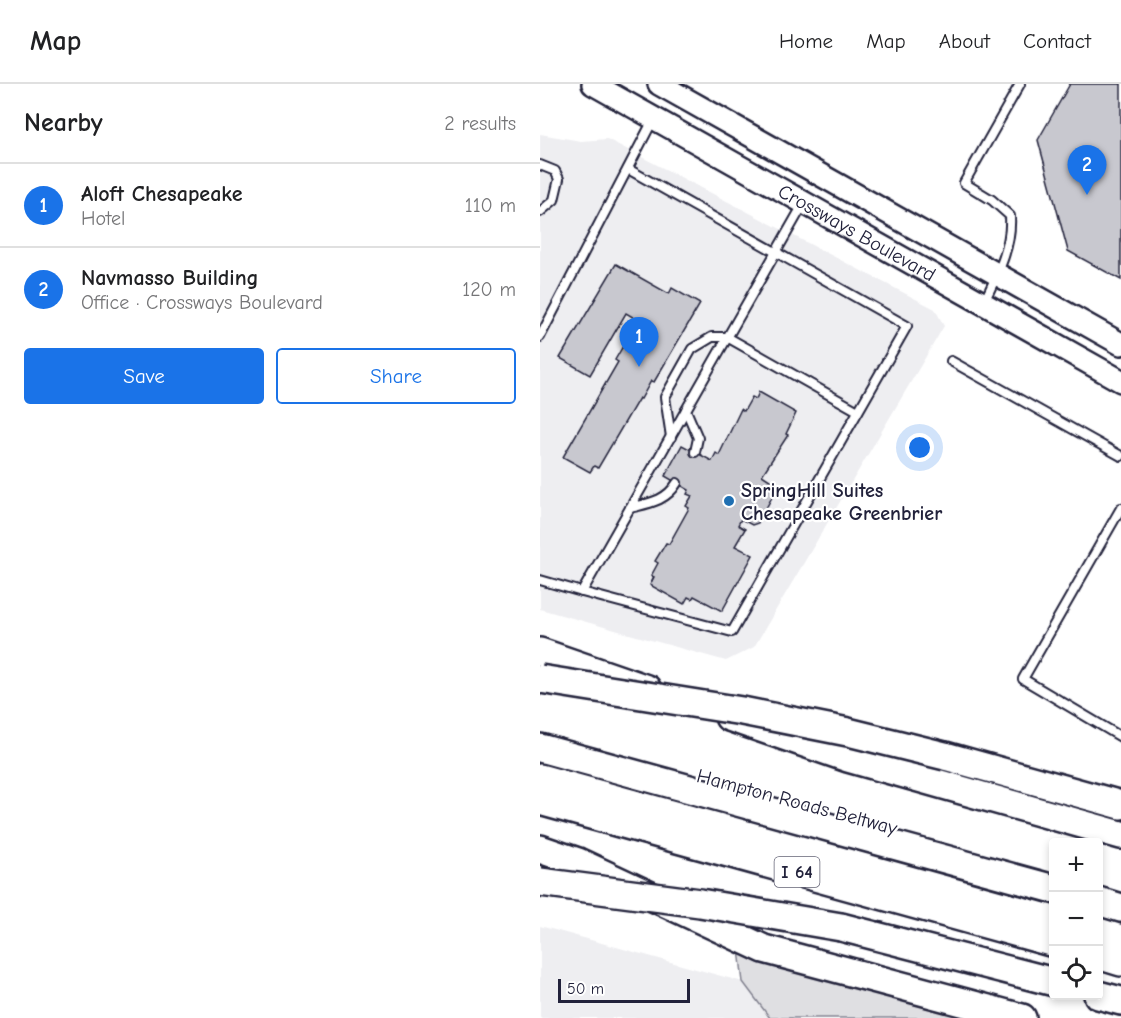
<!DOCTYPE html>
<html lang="en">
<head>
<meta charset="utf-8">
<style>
	body { margin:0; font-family:"Comic Neue",sans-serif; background:#f2f2f2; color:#202124 }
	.controls { position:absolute; right:18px; bottom:18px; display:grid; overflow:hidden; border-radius:6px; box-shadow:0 3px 9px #0003 }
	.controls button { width:54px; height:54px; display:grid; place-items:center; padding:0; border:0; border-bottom:2px solid #e0e0e0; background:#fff; color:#202124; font:30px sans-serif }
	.scale { position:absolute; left:18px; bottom:15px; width:132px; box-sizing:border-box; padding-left:6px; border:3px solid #22223b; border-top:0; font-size:16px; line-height:21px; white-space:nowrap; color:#22223b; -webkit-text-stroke:4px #fff; paint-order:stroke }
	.you { position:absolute; left:380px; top:364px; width:21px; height:21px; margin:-15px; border:4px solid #fff; border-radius:50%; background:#1a73e8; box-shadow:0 0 0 9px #1a73e833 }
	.badge { display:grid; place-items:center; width:39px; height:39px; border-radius:50%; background:#1a73e8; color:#fff; font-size:20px; font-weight:700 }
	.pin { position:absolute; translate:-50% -50px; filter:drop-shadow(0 2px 3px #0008) }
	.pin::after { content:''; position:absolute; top:32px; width:21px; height:18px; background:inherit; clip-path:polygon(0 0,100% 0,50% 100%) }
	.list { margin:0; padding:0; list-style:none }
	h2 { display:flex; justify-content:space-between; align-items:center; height:78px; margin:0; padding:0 24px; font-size:26px }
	h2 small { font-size:20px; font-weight:400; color:#757577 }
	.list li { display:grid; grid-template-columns:39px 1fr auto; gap:18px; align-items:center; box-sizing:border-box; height:84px; padding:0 24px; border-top:2px solid #e0e0e0 }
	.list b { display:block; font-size:22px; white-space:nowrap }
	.list p { margin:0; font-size:20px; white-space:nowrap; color:#757577 }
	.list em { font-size:20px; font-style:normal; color:#757577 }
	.actions { display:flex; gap:12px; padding:18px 24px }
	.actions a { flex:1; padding:14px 0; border:2px solid #1a73e8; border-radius:6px; text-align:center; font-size:21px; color:#1a73e8 }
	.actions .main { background:#1a73e8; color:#fff }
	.icon { flex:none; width:33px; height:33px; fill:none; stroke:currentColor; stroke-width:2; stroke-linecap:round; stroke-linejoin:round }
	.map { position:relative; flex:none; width:581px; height:934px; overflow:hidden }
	header { display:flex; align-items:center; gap:36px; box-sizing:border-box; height:84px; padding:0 30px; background:#fff; border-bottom:2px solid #e0e0e0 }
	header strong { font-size:28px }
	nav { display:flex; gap:33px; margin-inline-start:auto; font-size:21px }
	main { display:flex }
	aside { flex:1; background:#fff }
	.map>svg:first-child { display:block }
	.built { fill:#eeeef1 }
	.green { fill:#dfdfe2; stroke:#80808e; stroke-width:1.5 }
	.building { fill:#c8c8cf; stroke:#22223b; stroke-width:1.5 }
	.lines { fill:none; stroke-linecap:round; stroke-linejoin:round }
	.lane-casing { stroke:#22223b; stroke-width:12 }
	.secondary-casing { stroke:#22223b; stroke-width:26 }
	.highway-casing { stroke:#22223b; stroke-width:32 }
	.lane { stroke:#fff; stroke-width:8 }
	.secondary { stroke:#fff; stroke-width:21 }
	.highway { stroke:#fff; stroke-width:27 }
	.highway-bridge-casing { stroke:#22223b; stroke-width:32; stroke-linecap:butt }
	.highway-bridge { stroke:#fff; stroke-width:27 }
	.poi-dot { fill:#1f6fb2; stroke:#fff; stroke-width:2 }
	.labels { text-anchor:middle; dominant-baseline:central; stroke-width:4.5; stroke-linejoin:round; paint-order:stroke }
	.shield { fill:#fff; stroke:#646476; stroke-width:1.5 }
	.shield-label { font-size:18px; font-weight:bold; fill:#22223b }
	.street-label { font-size:20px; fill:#22223b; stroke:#fff }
	.poi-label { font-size:20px; font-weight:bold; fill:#22223b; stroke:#fff; text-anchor:start }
</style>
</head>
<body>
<header>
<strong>Map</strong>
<nav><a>Home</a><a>Map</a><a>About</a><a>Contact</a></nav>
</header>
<main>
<aside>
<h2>Nearby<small>2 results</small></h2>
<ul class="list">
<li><span class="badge">1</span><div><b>Aloft Chesapeake</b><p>Hotel</p></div><em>110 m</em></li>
<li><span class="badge">2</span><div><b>Navmasso Building</b><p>Office · Crossways Boulevard</p></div><em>120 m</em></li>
</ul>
<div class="actions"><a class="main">Save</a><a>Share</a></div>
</aside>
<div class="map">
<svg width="581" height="934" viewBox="0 0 581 934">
	<rect width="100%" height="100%" fill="#fff"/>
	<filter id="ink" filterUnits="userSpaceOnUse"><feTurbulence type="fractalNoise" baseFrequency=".0167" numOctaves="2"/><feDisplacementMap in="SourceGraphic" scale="12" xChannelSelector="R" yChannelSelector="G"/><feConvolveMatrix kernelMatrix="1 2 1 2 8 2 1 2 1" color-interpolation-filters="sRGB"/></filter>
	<g filter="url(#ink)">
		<g class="built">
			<path d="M 0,50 L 41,57 L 67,55 L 395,225 L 404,242 L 214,563 L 186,577 L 0,525 Z"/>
			<path d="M 0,842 L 203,898 L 230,934 L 0,934 Z"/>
		</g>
		<path class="green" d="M 199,866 L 440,934 L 230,934 L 203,898 Z"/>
		<g class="building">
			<path d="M 530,0 L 581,0 L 581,196 L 528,167 L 498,56 Z"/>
			<path d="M 76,180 L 129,210 L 132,204 L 160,220 L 114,298 L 111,297 L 101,315 L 99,314 L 58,384 L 54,382 L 50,388 L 23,373 L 78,278 L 75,276 L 98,236 L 86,229 L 50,291 L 20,274 Z"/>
			<path d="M 219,308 L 256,329 L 246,350 L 248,351 L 222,391 L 236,400 L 237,404 L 218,439 L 212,441 L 201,435 L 198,441 L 205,445 L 195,462 L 213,471 L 182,527 L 154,512 L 152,515 L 148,513 L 144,520 L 110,501 L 114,493 L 111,492 L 118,479 L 115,477 L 126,459 L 129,460 L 149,424 L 146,422 L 152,412 L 147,410 L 149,406 L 125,392 L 142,361 L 172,377 L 176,369 L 179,371 L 201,325 L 204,327 L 212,313 L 216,315 Z"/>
		</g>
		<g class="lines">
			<defs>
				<g id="lane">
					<path d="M 0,81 L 15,87 L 19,95 L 14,116 L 0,128"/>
					<path d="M 444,218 C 457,191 472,163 470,132 L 452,116 L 424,99 L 480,0"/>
					<path d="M 0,253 L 113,36"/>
					<path d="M 411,277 L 581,372"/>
					<path d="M 146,326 L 158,354 L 155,368"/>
					<path d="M 131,353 L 125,313 L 152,265 L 172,253 L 187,253 L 318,327"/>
					<path d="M 90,424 C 110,419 126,417 137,399"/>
					<path d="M 581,424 L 483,595 L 581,653"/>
					<path d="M 0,496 L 42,508 L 264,119"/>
					<path d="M 42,508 L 192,548 L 367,242 L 88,85"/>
				</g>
				<g id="secondary">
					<path id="s1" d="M 53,0 L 581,297"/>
					<path d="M 119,0 L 581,260"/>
				</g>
				<g id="highway">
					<path d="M 0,568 L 107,605"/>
					<path d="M 189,633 L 308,674 L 581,751"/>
					<path d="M 0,664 L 514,805"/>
					<path d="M 405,672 L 581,721"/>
					<path d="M 0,694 L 514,836"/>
					<path d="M 0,717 L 514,859"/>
					<path d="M 0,765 L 38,778 L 224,865 L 482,934"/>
					<path d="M 558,817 L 581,824"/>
					<path d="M 301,843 L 514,898"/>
					<path d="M 558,848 L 581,855"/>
					<path d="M 558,871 L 581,878"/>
					<path d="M 558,911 L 581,917"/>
				</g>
			</defs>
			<use href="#lane" class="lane-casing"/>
			<use href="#secondary" class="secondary-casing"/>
			<use href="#highway" class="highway-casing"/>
			<use href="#lane" class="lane"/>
			<use href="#secondary" class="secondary"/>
			<use href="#highway" class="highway"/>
			<defs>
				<g id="highway-bridge">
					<path d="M 0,595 L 202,627 L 308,648 L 405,672"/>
					<path d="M 0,798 L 160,819 L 301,843"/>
				</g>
			</defs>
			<use href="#highway-bridge" class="highway-bridge-casing"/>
			<use href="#highway-bridge" class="highway-bridge"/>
		</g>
	</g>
	<circle class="poi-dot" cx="189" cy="417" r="6"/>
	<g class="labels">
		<rect class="shield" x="234.5" y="773" width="45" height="30" rx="4.5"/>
		<g class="shield-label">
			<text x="257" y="788">I 64</text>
		</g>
		<g class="street-label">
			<text stroke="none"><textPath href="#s1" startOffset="303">Crossways Boulevard</textPath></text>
			<text transform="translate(257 718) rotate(15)">Hampton Roads Beltway</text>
		</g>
		<g class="poi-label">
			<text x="201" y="406">SpringHill Suites<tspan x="201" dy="23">Chesapeake Greenbrier</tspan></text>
		</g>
	</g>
</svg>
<div class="controls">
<button>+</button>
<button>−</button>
<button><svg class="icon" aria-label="locate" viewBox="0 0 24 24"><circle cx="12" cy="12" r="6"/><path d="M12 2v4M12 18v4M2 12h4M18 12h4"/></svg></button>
</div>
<div class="scale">50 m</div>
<div class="you"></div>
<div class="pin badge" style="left:99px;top:283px">1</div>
<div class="pin badge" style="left:547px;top:111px">2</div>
</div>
</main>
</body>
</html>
